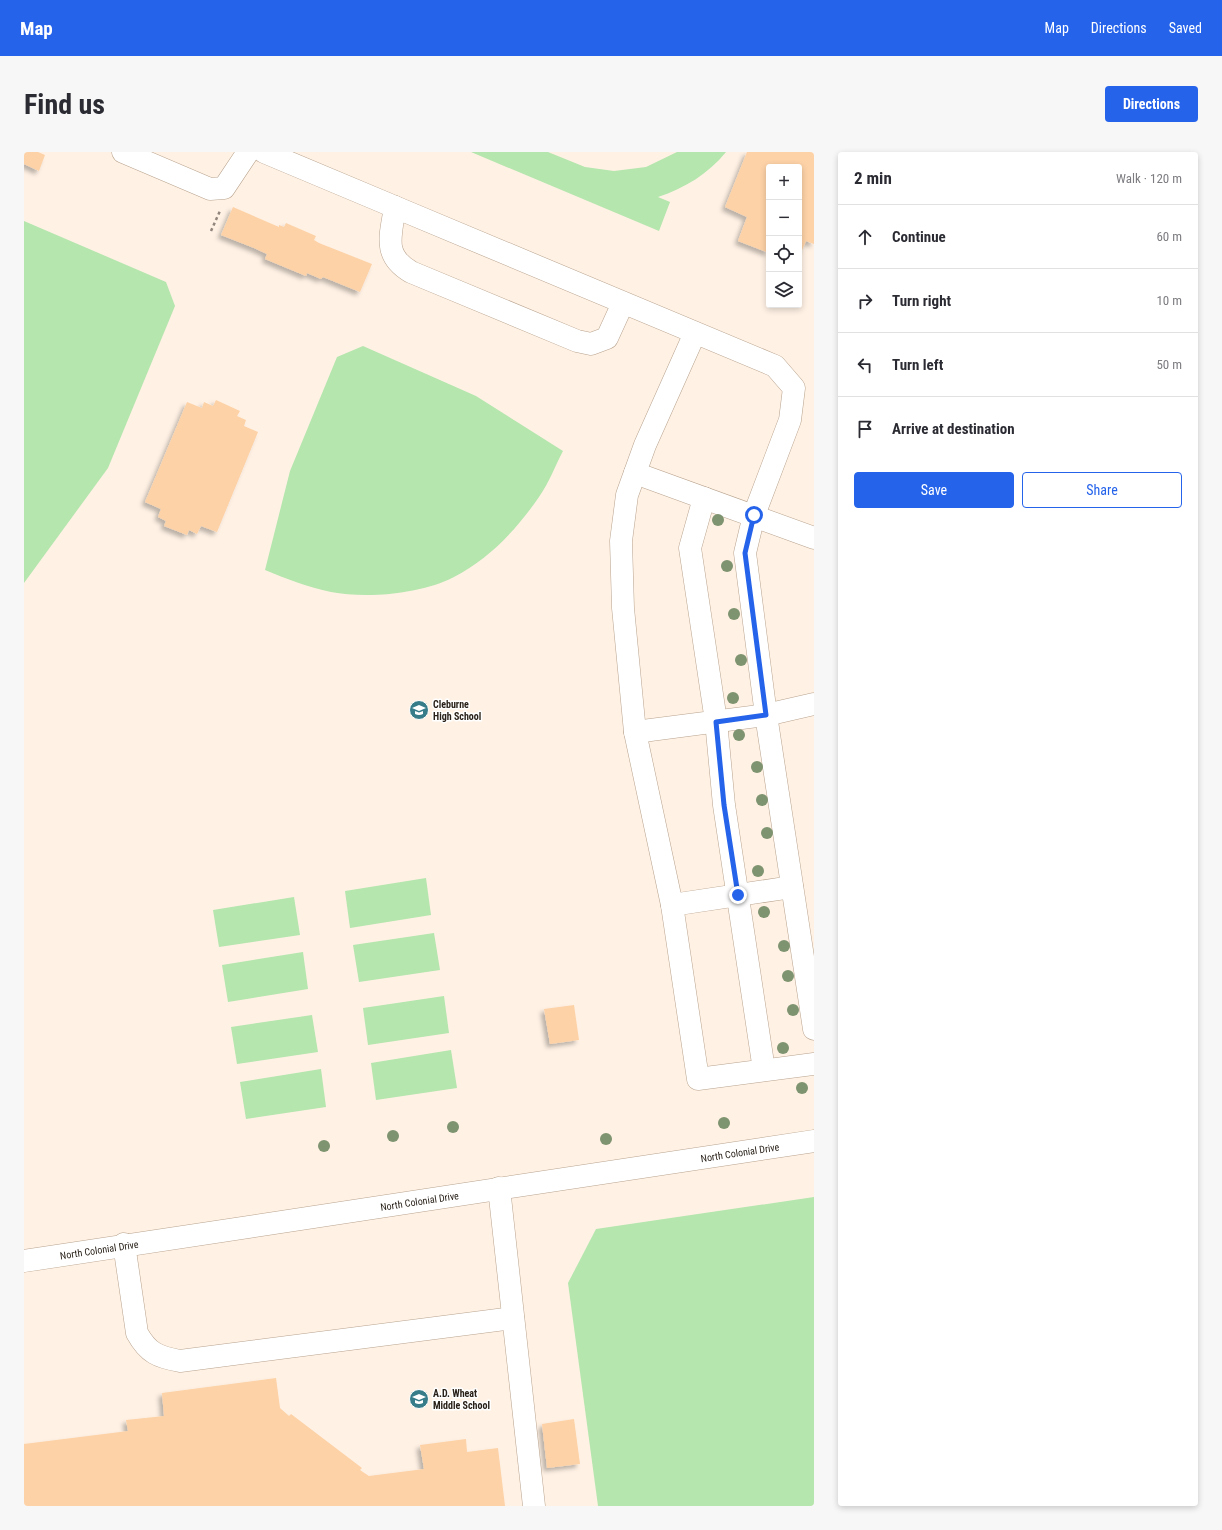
<!DOCTYPE html>
<html lang="en">
<head>
<meta charset="utf-8">
<style>
	body { margin:0; font-family:"Roboto Condensed",sans-serif; background:#f7f7f7; color:#2b2b33 }
	.controls { position:absolute; right:12px; top:12px; display:grid; overflow:hidden; border-radius:4px; box-shadow:0 2px 6px #0003 }
	.controls button { width:36px; height:36px; display:grid; place-items:center; padding:0; border:0; border-bottom:1px solid #e1e1e2; background:#fff; color:#2b2b33; font:20px sans-serif }
	.stop { position:absolute; width:12px; height:12px; margin:-9px; border:3px solid #2563eb; border-radius:50%; background:#fff }
	.stop.end { background:#2563eb; border-color:#fff; box-shadow:0 1px 4px #0008 }
	.list { margin:0; padding:0; list-style:none }
	h2 { display:flex; justify-content:space-between; align-items:center; height:52px; margin:0; padding:0 16px; font-size:17px }
	h2 small { font-size:13px; font-weight:400; color:#7c7c81 }
	.list li { display:grid; grid-template-columns:26px 1fr auto; gap:12px; align-items:center; box-sizing:border-box; height:64px; padding:0 16px; border-top:1px solid #e1e1e2 }
	.list b { display:block; font-size:15px; white-space:nowrap }
	.list em { font-size:13px; font-style:normal; color:#7c7c81 }
	.actions { display:flex; gap:8px; padding:12px 16px }
	.actions a { flex:1; padding:9px 0; border:1px solid #2563eb; border-radius:4px; text-align:center; font-size:14px; color:#2563eb }
	.actions .main { background:#2563eb; color:#fff }
	.icon { flex:none; width:22px; height:22px; fill:none; stroke:currentColor; stroke-width:2; stroke-linecap:round; stroke-linejoin:round }
	.map { position:relative; flex:none; width:790px; height:1354px; overflow:hidden; border-radius:4px }
	header { display:flex; align-items:center; gap:24px; box-sizing:border-box; height:56px; padding:0 20px; background:#2563eb; color:#fff }
	header strong { font-size:19px }
	nav { display:flex; gap:22px; margin-inline-start:auto; font-size:14px }
	.intro { display:flex; align-items:center; justify-content:space-between; box-sizing:border-box; height:96px; padding:0 24px }
	h1 { margin:0; font-size:28px }
	.button { padding:10px 18px; border-radius:4px; background:#2563eb; color:#fff; font-size:14px; font-weight:700 }
	main { display:flex; gap:24px; padding:0 24px }
	aside { flex:1; background:#fff; border-radius:4px; box-shadow:0 2px 6px #0003 }
	.map>svg:first-child { display:block }
	.green { fill:#b4e6ae }
	.building { fill:#fdd2a7; filter:url(#shadow) }
	.lines { fill:none; stroke-linecap:round; stroke-linejoin:round }
	.minor-casing { stroke:#b8a38e; stroke-width:23 }
	.path { stroke:#91867c; stroke-width:2.5; stroke-dasharray:3 3; stroke-linecap:butt }
	.minor { stroke:#fff; stroke-width:22 }
	.tree { fill:#7e936f }
	.route { stroke:#2563eb; stroke-width:5 }
	.labels { text-anchor:middle; dominant-baseline:central; stroke-width:3; stroke-linejoin:round; paint-order:stroke }
	.poi-label { font-size:10px; font-weight:bold; fill:#292119; stroke:#fff; text-anchor:start }
	.street-label { font-size:10px; fill:#292119; stroke:#fff }
</style>
</head>
<body>
<header>
<strong>Map</strong>
<nav><a>Map</a><a>Directions</a><a>Saved</a></nav>
</header>
<div class="intro"><h1>Find us</h1><a class="button">Directions</a></div>
<main>
<div class="map">
<svg width="790" height="1354" viewBox="0 0 790 1354">
	<defs>
		<filter id="shadow"><feDropShadow dx="-3.5" dy="3.5" stdDeviation="2" flood-color="#0004"/></filter>
	</defs>
	<rect width="100%" height="100%" fill="#fff1e4"/>
	<g class="green">
		<path d="M 447,0 L 524,0 L 561,15 L 590,19 L 622,15 L 653,0 L 702,0 C 684,22 661,36 634,45 L 646,50 L 635,79 Z"/>
		<path d="M 0,69 L 142,130 L 151,154 L 84,316 L 0,431 Z"/>
		<path d="M 339,194 L 452,244 L 539,299 C 531,314 525,331 515,345 C 493,377 465,407 430,425 C 397,442 343,447 307,440 C 284,435 262,427 241,418 L 266,319 L 313,205 Z"/>
		<path d="M 402,726 L 407,763 L 326,776 L 321,739 Z"/>
		<path d="M 270,745 L 276,783 L 195,795 L 189,758 Z"/>
		<path d="M 410,781 L 416,818 L 335,830 L 329,793 Z"/>
		<path d="M 279,800 L 284,837 L 204,850 L 198,813 Z"/>
		<path d="M 420,844 L 425,881 L 344,893 L 339,856 Z"/>
		<path d="M 288,863 L 294,900 L 213,912 L 207,875 Z"/>
		<path d="M 427,898 L 433,936 L 352,948 L 347,911 Z"/>
		<path d="M 297,917 L 302,955 L 222,967 L 216,930 Z"/>
		<path d="M 790,1045 L 790,1354 L 574,1354 L 544,1131 L 572,1077 Z"/>
	</g>
	<g class="building">
		<path d="M 0,0 L 14,0 L 21,3 L 15,19 L 0,12 Z"/>
		<path d="M 723,0 L 790,0 L 790,92 L 782,89 L 775,105 L 775,15 L 745,15 L 745,101 L 714,89 L 723,65 L 701,55 Z"/>
		<path d="M 209,55 L 255,75 L 255,73 L 260,75 L 262,71 L 292,84 L 290,88 L 295,91 L 348,112 L 336,140 L 299,125 L 297,127 L 283,121 L 282,124 L 241,107 L 243,102 L 230,96 L 197,83 Z"/>
		<path d="M 192,248 L 216,259 L 213,264 L 222,268 L 220,274 L 234,280 L 193,380 L 177,374 L 173,382 L 165,378 L 163,383 L 140,374 L 142,369 L 134,365 L 137,357 L 121,350 L 163,250 L 178,256 L 180,250 L 189,254 Z"/>
		<path d="M 550,853 L 555,888 L 526,892 L 520,857 Z"/>
		<path d="M 252,1226 L 256,1256 L 265,1264 L 267,1262 L 338,1316 L 336,1318 L 345,1324 L 400,1317 L 396,1293 L 442,1287 L 443,1300 L 474,1296 L 481,1354 L 0,1354 L 0,1292 L 104,1279 L 102,1268 L 140,1264 L 138,1241 Z"/>
		<path d="M 550,1267 L 556,1312 L 523,1316 L 518,1272 Z"/>
	</g>
	<g class="lines">
		<defs>
			<g id="minor">
				<path d="M 99,0 L 186,37 L 200,36 L 224,0"/>
				<path d="M 240,0 L 371,55"/>
				<path d="M 599,151 L 583,186 L 567,192 L 553,189 L 387,120 C 358,103 367,83 371,55 L 751,214 L 770,236 L 766,268 L 730,363 L 721,401 L 742,563 L 790,877"/>
				<path d="M 611,321 L 790,386"/>
				<path d="M 680,346 L 666,396 L 692,569 L 700,653 L 740,918"/>
				<path d="M 790,552 L 742,563 L 611,580 L 648,753 L 674,927 L 790,912"/>
				<path d="M 611,580 L 599,456 L 597,389 L 603,343 L 621,293 L 671,181"/>
				<path d="M 648,753 L 768,735"/>
				<path d="M 475,1036 L 510,1354"/>
				<path d="M 100,1092 L 113,1181 C 124,1201 134,1205 156,1209 L 489,1166"/>
				<path id="s1" d="M 0,1109 L 790,989"/>
			</g>
		</defs>
		<use href="#minor" class="minor-casing"/>
		<path class="path" d="M 187,79 L 196,59"/>
		<use href="#minor" class="minor"/>
	</g>
	<g class="tree">
		<circle cx="694" cy="368" r="6"/>
		<circle cx="703" cy="414" r="6"/>
		<circle cx="710" cy="462" r="6"/>
		<circle cx="717" cy="508" r="6"/>
		<circle cx="709" cy="546" r="6"/>
		<circle cx="715" cy="583" r="6"/>
		<circle cx="733" cy="615" r="6"/>
		<circle cx="738" cy="648" r="6"/>
		<circle cx="743" cy="681" r="6"/>
		<circle cx="734" cy="719" r="6"/>
		<circle cx="740" cy="760" r="6"/>
		<circle cx="760" cy="794" r="6"/>
		<circle cx="764" cy="824" r="6"/>
		<circle cx="769" cy="858" r="6"/>
		<circle cx="759" cy="896" r="6"/>
		<circle cx="778" cy="936" r="6"/>
		<circle cx="700" cy="971" r="6"/>
		<circle cx="429" cy="975" r="6"/>
		<circle cx="369" cy="984" r="6"/>
		<circle cx="582" cy="987" r="6"/>
		<circle cx="300" cy="994" r="6"/>
	</g>
	<g class="lines">
		<path class="route" d="M 714,743 L 700,653 L 692,570 L 742,563 L 721,401 L 730,363"/>
	</g>
	<defs>
		<symbol id="school-disc" viewBox="-11 -11 22 22"><circle r="9.5" fill="#377c89" stroke="#fff"/><path d="M0-5L7-2L0 1L-7-2ZM-4 1L0 2.5L4 1V4Q0 6-4 4Z" fill="#fff"/></symbol>
	</defs>
	<g fill-rule="evenodd">
		<use href="#school-disc" x="384" y="547" width="22" height="22"/>
		<use href="#school-disc" x="384" y="1236" width="22" height="22"/>
	</g>
	<g class="labels">
		<g class="poi-label">
			<text x="409" y="552">Cleburne<tspan x="409" dy="12">High School</tspan></text>
			<text x="409" y="1241">A.D. Wheat<tspan x="409" dy="12">Middle School</tspan></text>
		</g>
		<g class="street-label">
			<text stroke="none"><textPath href="#s1" startOffset="724">North Colonial Drive</textPath></text>
			<text stroke="none"><textPath href="#s1" startOffset="400">North Colonial Drive</textPath></text>
			<text stroke="none"><textPath href="#s1" startOffset="76">North Colonial Drive</textPath></text>
		</g>
	</g>
</svg>
<div class="controls">
<button>+</button>
<button>−</button>
<button><svg class="icon" aria-label="locate" viewBox="0 0 24 24"><circle cx="12" cy="12" r="6"/><path d="M12 2v4M12 18v4M2 12h4M18 12h4"/></svg></button>
<button><svg class="icon" aria-label="layers" viewBox="0 0 24 24"><path d="M12 4l9 5-9 5-9-5zM3 14l9 5 9-5"/></svg></button>
</div>
<div class="stop" style="left:730px;top:363px"></div>
<div class="stop end" style="left:714px;top:743px"></div>
</div>
<aside>
<h2>2 min<small>Walk · 120 m</small></h2>
<ul class="list">
<li><svg class="icon" aria-label="ahead" viewBox="0 0 24 24"><path d="M12 20V5M6 11l6-6 6 6"/></svg><div><b>Continue</b></div><em>60 m</em></li>
<li><svg class="icon" aria-label="right" viewBox="0 0 24 24"><path d="M7 20v-9h11M14 6l5 5-5 5"/></svg><div><b>Turn right</b></div><em>10 m</em></li>
<li><svg class="icon" aria-label="left" viewBox="0 0 24 24"><path d="M17 20v-9H6M10 6l-5 5 5 5"/></svg><div><b>Turn left</b></div><em>50 m</em></li>
<li><svg class="icon" aria-label="arrive" viewBox="0 0 24 24"><path d="M6 21V4h12l-3 4 3 4H6"/></svg><div><b>Arrive at destination</b></div></li>
</ul>
<div class="actions"><a class="main">Save</a><a>Share</a></div>
</aside>
</main>
</body>
</html>
